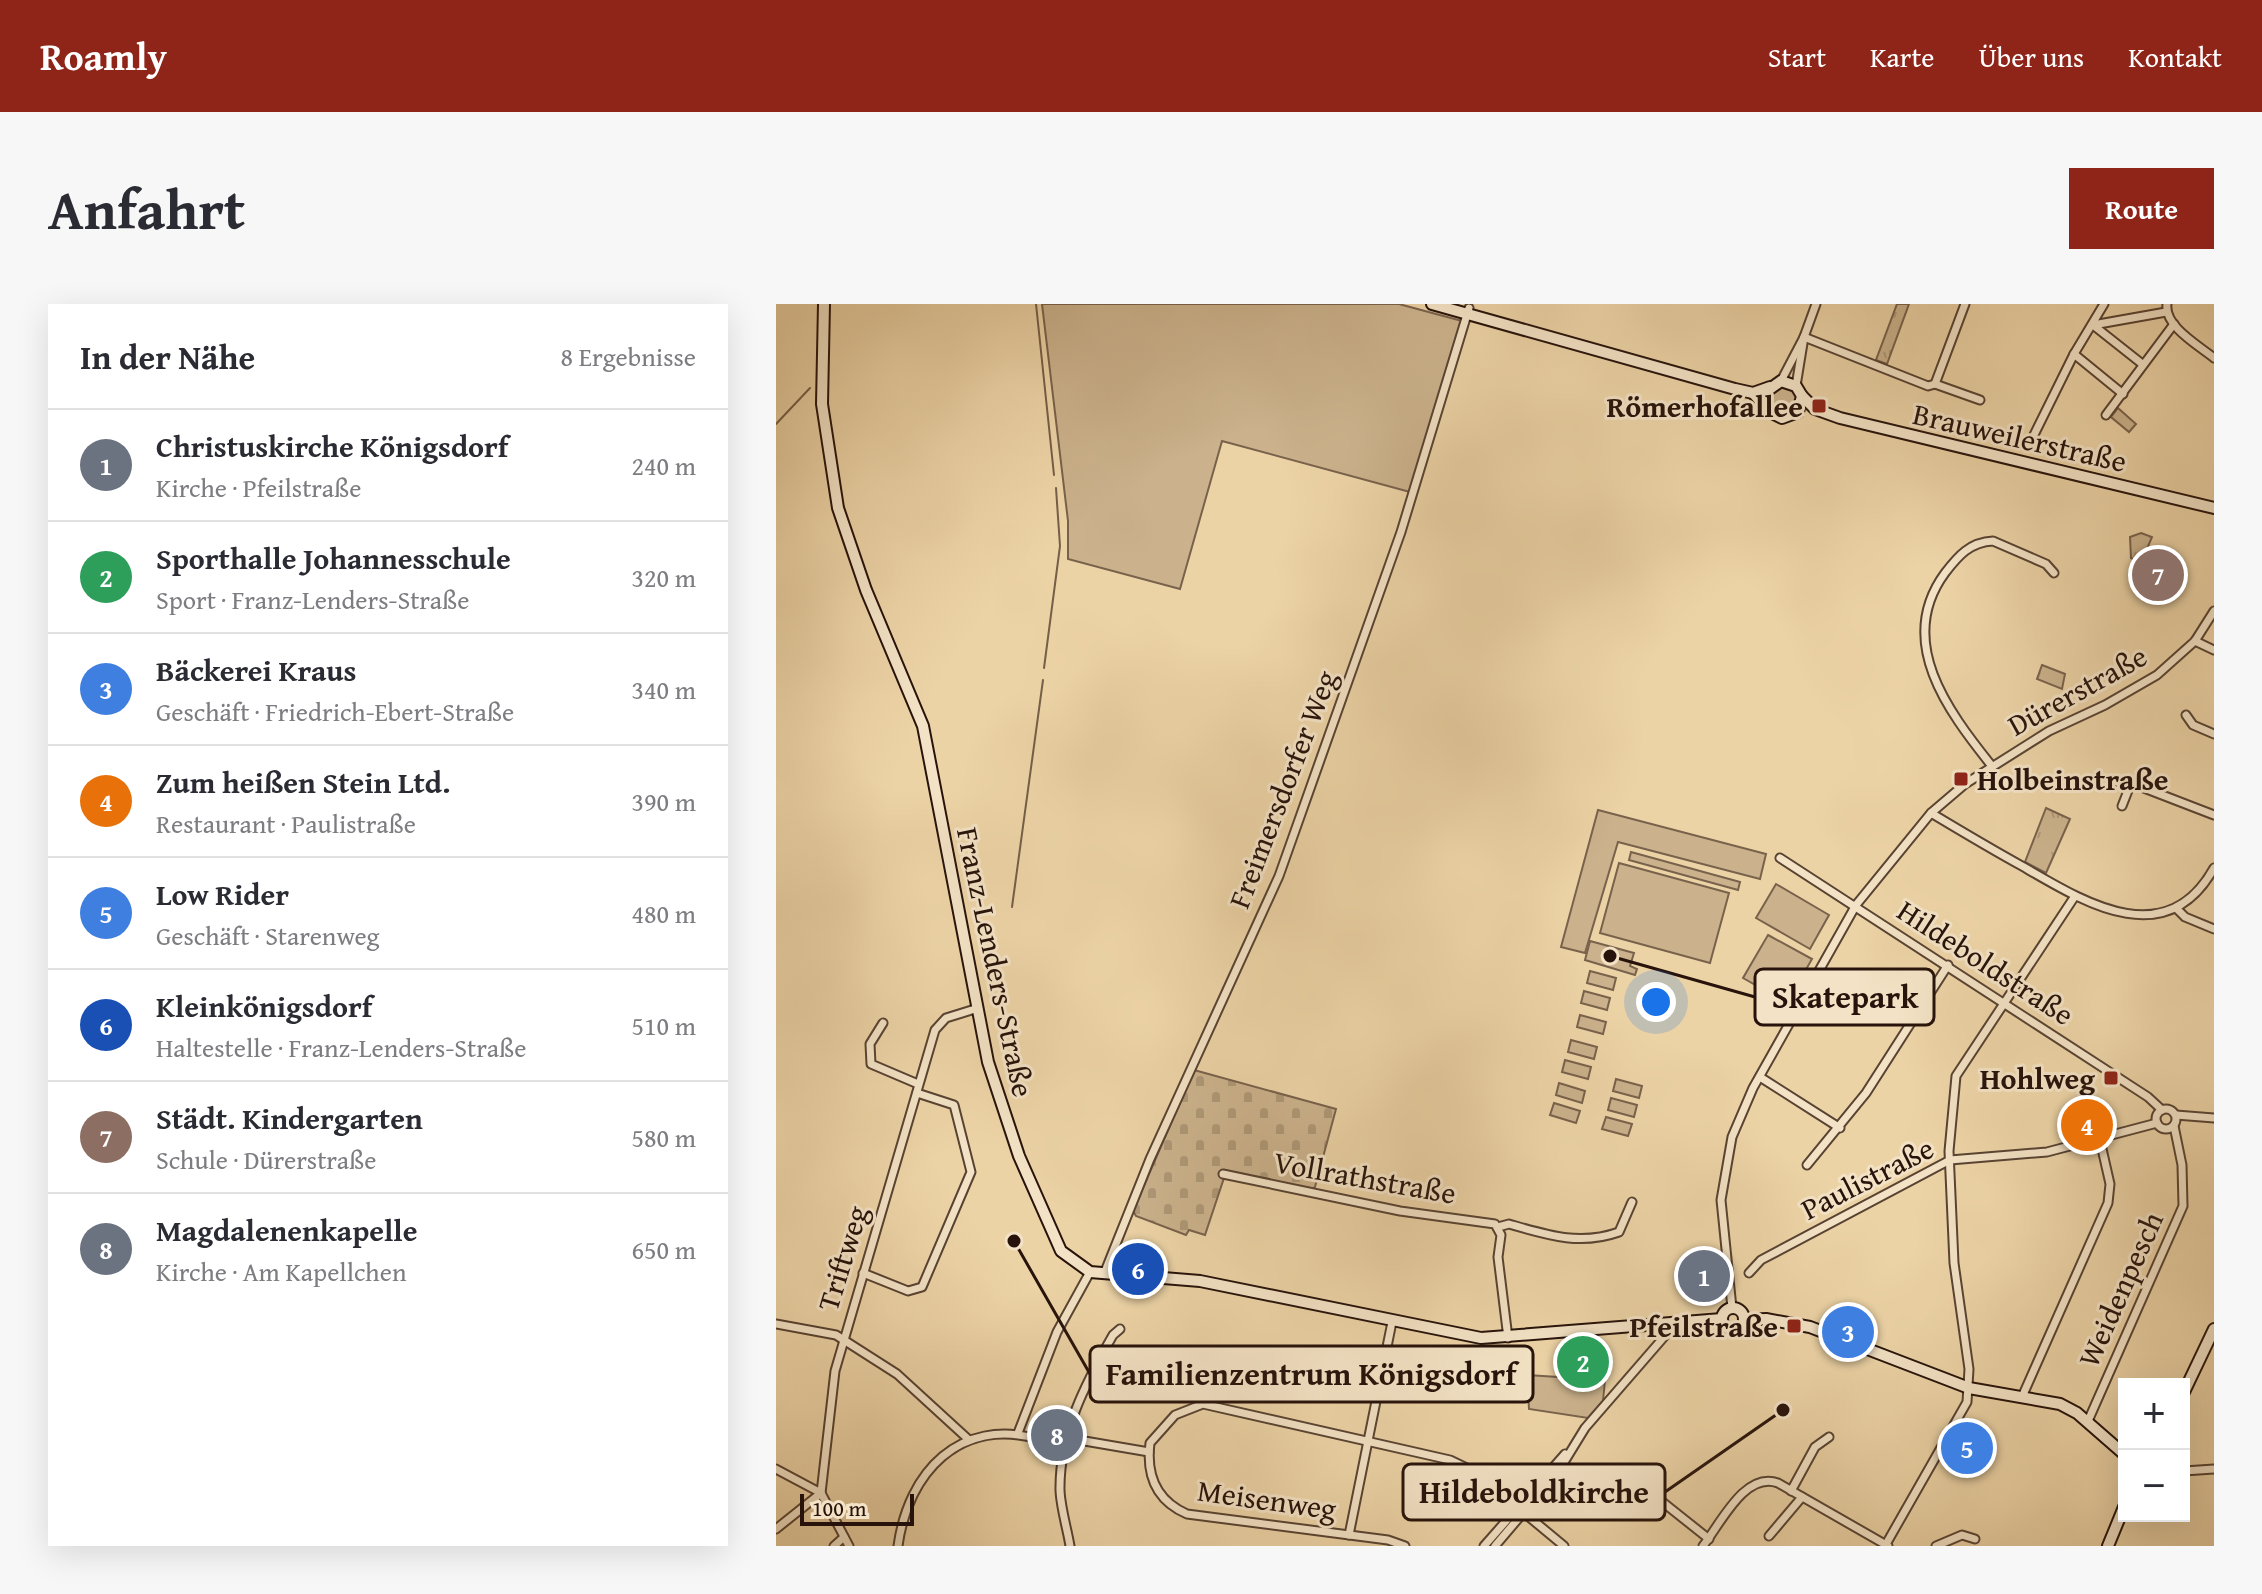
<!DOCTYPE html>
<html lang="de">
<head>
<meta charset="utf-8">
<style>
	body { margin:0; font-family:"Gentium Book Plus",serif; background:#f7f7f7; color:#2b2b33 }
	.controls { position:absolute; right:24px; bottom:24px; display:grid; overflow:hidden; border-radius:0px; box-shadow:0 8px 32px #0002 }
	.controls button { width:72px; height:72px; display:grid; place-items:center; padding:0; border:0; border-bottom:2px solid #e1e1e2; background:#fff; color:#2b2b33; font:40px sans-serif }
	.scale { position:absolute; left:24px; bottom:20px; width:114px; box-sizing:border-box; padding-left:8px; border:4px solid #27130b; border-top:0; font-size:22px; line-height:28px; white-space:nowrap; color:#27130b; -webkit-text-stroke:6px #f3e2c5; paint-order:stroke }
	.you { position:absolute; left:880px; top:698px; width:28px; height:28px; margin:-20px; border:6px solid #fff; border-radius:50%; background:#1a73e8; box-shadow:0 0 0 12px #1a73e833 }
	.badge { display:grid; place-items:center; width:52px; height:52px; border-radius:50%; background:#8f2418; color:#fff; font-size:26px; font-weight:700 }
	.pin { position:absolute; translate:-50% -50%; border:4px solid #fff; box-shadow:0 2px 8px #0006 }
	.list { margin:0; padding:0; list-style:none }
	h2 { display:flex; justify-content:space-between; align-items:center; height:104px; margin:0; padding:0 32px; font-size:34px }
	h2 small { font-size:26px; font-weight:400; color:#7c7c81 }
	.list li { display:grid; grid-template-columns:52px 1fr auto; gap:24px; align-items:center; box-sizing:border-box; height:112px; padding:0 32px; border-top:2px solid #e1e1e2 }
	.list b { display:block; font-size:30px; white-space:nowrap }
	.list p { margin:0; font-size:26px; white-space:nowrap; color:#7c7c81 }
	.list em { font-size:26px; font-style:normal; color:#7c7c81 }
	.map { position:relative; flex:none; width:1438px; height:1242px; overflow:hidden; border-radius:0px }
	header { display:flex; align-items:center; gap:48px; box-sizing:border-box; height:112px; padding:0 40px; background:#8f2418; color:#fff }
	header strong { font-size:38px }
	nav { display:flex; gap:44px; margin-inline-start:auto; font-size:28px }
	.intro { display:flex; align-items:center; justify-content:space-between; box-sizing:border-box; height:192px; padding:0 48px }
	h1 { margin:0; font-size:56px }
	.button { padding:20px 36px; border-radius:0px; background:#8f2418; color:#fff; font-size:28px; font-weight:700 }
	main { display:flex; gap:48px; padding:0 48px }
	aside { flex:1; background:#fff; border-radius:0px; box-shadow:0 8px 32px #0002 }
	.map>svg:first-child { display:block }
	.grass { fill:#cbb28c; stroke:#79624c; stroke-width:2 }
	.cemetery { fill:url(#cemetery-stones); stroke:#79624c; stroke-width:2 }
	.park { fill:url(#park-tufts); stroke:#79624c; stroke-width:2 }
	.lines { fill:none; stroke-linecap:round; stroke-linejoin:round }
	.stream { stroke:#755f48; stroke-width:2 }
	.street-casing { stroke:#584332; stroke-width:11 }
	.secondary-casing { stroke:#27130b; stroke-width:14 }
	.street { stroke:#f3e2c5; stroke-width:7 }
	.secondary { stroke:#f3e2c5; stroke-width:10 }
	.poi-dot { fill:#8f2418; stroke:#f3e2c5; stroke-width:3 }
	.labels { text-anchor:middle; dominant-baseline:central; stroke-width:6; stroke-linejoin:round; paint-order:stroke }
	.poi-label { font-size:30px; font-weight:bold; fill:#27130b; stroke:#f3e2c5; text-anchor:end }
	.street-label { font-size:30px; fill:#27130b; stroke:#f3e2c5 }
	.leader { fill:none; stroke:#27130b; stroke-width:3 }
	.callout-dot { fill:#27130b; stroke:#f3e2c5; stroke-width:3 }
	.callout { fill:#f3e2c5; stroke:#27130b; stroke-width:3 }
	.callout-label { font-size:32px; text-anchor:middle; font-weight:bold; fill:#27130b }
</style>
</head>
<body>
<header>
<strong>Roamly</strong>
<nav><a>Start</a><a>Karte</a><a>Über uns</a><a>Kontakt</a></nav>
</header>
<div class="intro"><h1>Anfahrt</h1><a class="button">Route</a></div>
<main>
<aside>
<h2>In der Nähe<small>8 Ergebnisse</small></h2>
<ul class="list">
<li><span class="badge" style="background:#6b7280">1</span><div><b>Christuskirche Königsdorf</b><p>Kirche · Pfeilstraße</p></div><em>240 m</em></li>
<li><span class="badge" style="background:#2e9e5b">2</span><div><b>Sporthalle Johannesschule</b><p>Sport · Franz-Lenders-Straße</p></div><em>320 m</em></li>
<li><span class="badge" style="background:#3f7fe0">3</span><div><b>Bäckerei Kraus</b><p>Geschäft · Friedrich-Ebert-Straße</p></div><em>340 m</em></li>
<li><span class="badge" style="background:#e8710a">4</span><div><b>Zum heißen Stein Ltd.</b><p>Restaurant · Paulistraße</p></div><em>390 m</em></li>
<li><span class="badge" style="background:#3f7fe0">5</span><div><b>Low Rider</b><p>Geschäft · Starenweg</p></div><em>480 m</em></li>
<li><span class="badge" style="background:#1a4fb4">6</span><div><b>Kleinkönigsdorf</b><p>Haltestelle · Franz-Lenders-Straße</p></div><em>510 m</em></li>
<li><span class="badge" style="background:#8d6e63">7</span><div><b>Städt. Kindergarten</b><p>Schule · Dürerstraße</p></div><em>580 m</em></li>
<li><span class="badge" style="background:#6b7280">8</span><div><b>Magdalenenkapelle</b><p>Kirche · Am Kapellchen</p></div><em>650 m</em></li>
</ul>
</aside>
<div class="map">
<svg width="1438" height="1242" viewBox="0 0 1438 1242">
	<defs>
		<pattern id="cemetery-stones" width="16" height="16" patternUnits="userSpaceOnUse" patternTransform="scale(2)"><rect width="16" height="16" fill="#cbb28c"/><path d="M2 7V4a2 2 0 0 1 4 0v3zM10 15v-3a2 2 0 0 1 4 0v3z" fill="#ae9877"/></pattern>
		<pattern id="park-tufts" width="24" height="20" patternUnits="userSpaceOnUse" patternTransform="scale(2)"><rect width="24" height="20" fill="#cbb28c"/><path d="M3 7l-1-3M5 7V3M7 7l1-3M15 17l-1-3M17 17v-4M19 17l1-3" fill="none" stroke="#ae9877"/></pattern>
	</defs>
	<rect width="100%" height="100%" fill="#ecd3a6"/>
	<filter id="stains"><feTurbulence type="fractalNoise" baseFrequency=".0025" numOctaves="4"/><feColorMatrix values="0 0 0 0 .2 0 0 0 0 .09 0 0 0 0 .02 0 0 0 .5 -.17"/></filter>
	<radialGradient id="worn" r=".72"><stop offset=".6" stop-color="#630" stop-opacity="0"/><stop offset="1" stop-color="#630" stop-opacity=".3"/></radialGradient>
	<g class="grass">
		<path d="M 266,0 L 623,0 L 686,17 L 634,188 L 446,137 L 404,285 L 292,255 L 292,217 Z"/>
		<circle cx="1008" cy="96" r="13"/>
		<path d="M 822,506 L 990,550 L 984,575 L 842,538 L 809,649 L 785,643 Z"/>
		<path d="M 855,548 L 964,578 L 962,586 L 853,556 Z"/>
		<path d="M 843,559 L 953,589 L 934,659 L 824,629 Z"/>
		<path d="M 1000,580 L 1053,611 L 1034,645 L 980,614 Z"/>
		<path d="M 992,631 L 1036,655 L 1011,699 L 967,674 Z"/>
		<path d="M 814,637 L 858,649 L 854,662 L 861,665 L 859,671 L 809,656 Z"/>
		<path d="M 814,667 L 840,674 L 837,686 L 811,679 Z"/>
		<path d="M 808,687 L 834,694 L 831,706 L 805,699 Z"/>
		<path d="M 804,711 L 830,718 L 827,730 L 801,723 Z"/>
		<path d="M 795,736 L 821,743 L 818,755 L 792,748 Z"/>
		<path d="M 789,756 L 815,763 L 812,775 L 786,768 Z"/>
		<path d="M 840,775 L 866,782 L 863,794 L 837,787 Z"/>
		<path d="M 783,779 L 809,787 L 806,799 L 780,791 Z"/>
		<path d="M 835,794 L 861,801 L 858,813 L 832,806 Z"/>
		<path d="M 778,799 L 804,807 L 800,819 L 774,811 Z"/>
		<path d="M 830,813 L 856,820 L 852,832 L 826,825 Z"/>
		<path d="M 751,1071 L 829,1076 L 827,1097 L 812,1114 L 753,1105 Z"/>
	</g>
	<path class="cemetery" d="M 418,766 L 560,805 L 539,883 L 534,887 L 450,868 L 429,931 L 413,926 L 410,931 L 360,912 L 357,907 Z"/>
	<g class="park">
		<path d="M 1121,0 L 1133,0 L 1111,60 L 1100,56 Z"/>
		<path d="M 1342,104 L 1360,120 L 1353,128 L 1335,113 Z"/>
		<path d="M 1365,229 L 1376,233 L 1365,259 L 1355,254 L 1354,233 Z"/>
		<path d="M 1266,361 L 1289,370 L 1286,385 L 1261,375 Z"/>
		<path d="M 1270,504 L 1294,515 L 1270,569 L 1249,558 Z"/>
	</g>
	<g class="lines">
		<g class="stream">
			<path d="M 260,0 L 278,171"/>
			<path d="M 0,120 L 34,84"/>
			<path d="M 268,364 L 284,242 L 280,184"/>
			<path d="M 236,603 L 267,376"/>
		</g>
		<defs>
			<g id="street">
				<path d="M 1391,0 C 1388,22 1422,41 1438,54"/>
				<path d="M 1317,21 L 1390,8"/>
				<path d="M 1317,21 L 1365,59"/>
				<path d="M 1028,33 L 1152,82 L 1159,80 L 1204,96"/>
				<path d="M 1298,50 L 1347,90"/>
				<path d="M 1005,77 L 1028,33 L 1040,0"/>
				<path d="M 1159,80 L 1189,0"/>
				<path d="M 1020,82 L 1028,33"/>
				<path d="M 1330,111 L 1398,20"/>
				<path d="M 1253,141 L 1298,50 L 1328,0"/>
				<path d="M 1419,337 L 1438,346"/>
				<path d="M 1410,411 L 1417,421 L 1438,430"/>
				<path d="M 1215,461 C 1172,407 1119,337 1169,269 C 1182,252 1194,238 1217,237 L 1270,260 L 1278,269"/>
				<path d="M 1340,478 L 1355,479 L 1438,511"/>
				<path d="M 1346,502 L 1355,479"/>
				<path d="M 1155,509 C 1185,527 1215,545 1246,562 C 1308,598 1390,650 1438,564"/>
				<path d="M 1004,554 L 1372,793 L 1386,806"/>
				<path d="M 1400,604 L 1409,613 L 1438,625"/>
				<path d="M 107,719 L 94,740 L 95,760 L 142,780"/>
				<path d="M 984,773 L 1064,824"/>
				<circle cx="1390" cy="815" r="10"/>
				<path d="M 1400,811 L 1438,814"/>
				<path d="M 1031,861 L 1090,789 L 1172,661"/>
				<path d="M 447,870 L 624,907 L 719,920 L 725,931 L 722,953 L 732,1034"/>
				<path d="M 722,923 L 733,920 C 771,931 804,942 843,928 L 856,898"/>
				<path d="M 87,969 L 132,987 L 146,983 L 195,868 L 178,801 L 141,789"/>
				<path d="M 973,969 L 985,956 L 1174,856 L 1271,848 L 1381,819"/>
				<path d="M 328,970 L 374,855 L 503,572 L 625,228 L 693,4"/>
				<path d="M 956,1004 L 945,896 L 956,833 L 977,784 L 1080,601 L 1155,509 L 1189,480 L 1273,427 L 1329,401 L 1381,371 L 1419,337 L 1438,307"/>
				<path d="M 0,1020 L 60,1031 L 121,1070 L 192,1135"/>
				<path d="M 1246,1093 L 1332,899 L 1334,880 L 1324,836"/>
				<path d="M 1312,1117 L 1407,902 L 1406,861 L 1398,822"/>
				<path d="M 242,1129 L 281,1028 L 314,968"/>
				<path d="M 291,1134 L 373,1148"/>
				<path d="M 0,1165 L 45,1189"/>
				<path d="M 1408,1167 L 1438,1165"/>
				<path d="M 878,1186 L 884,1196 L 933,1235"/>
				<path d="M 1015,1187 L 1039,1143 L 1053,1133"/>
				<path d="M 0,1225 L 45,1189"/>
				<path d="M 573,1231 L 616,1018"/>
				<path d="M 993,1232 L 1026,1193"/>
				<path d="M 58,1242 L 68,1233"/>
				<path d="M 73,1242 L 45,1189 L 59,1067 L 159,726 L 170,714 L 199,705"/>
				<path d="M 122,1242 C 132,1168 184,1113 262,1135"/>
				<path d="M 294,1242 C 291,1224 285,1205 284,1187 C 283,1130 309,1080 337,1031 L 344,1025"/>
				<path d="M 629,1242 L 612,1236 L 411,1210 C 381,1197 370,1172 374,1139 L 399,1111 L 427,1100 L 674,1156 L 699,1168 L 788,1242"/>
				<path d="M 708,1242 L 789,1150"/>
				<path d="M 719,1242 L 782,1168 L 809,1124 L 894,1026 L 895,1020"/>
				<path d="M 927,1242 C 945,1219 969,1167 1002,1179 L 1112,1242"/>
				<path d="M 1109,1242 L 1191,1098 L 1193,1065 L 1178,959 L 1173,847 L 1180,772 L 1299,592"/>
				<path d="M 1160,1242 L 1186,1231 L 1199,1235"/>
			</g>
			<g id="secondary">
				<path d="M 48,0 L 46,100 L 62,204 L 90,286 L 147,422 L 212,758 L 243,852 L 285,947 L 314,968 L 424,977 L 705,1034 L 946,1015"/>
				<path d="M 656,0 L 959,85 L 977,89 L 994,83"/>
				<path d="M 977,89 L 994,108 L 1006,114 L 1022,108 L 1026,92 L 1020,82 L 1005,77 L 991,87 L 990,101"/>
				<path d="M 1026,92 L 1039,105 L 1064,114 L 1438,204"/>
				<circle cx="957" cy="1015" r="11"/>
				<path d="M 968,1016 L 990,1015 L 1034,1023 L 1193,1084 L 1284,1100 L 1301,1109 L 1348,1150"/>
				<path d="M 1408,1088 L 1438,1025"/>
				<path d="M 1332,1242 L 1348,1203"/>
			</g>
		</defs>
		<use href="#street" class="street-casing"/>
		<use href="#secondary" class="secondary-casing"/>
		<use href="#street" class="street"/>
		<use href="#secondary" class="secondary"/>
	</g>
	<g class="poi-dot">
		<rect x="1035" y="94" width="16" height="16" rx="4"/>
		<rect x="1177" y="467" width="16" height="16" rx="4"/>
		<rect x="1327" y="766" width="16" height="16" rx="4"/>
		<rect x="1010" y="1014" width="16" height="16" rx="4"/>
	</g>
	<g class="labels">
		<g class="poi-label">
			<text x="1027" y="102">Römerhofallee</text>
			<text x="1201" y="475" text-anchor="start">Holbeinstraße</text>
			<text x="1319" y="774">Hohlweg</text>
			<text x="1002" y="1022">Pfeilstraße</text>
		</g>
		<g class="street-label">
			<text transform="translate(1244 133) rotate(13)">Brauweilerstraße</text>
			<text transform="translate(1301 386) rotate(-29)">Dürerstraße</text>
			<text transform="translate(506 485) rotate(-69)">Freimersdorfer Weg</text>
			<text transform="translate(220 658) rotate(78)">Franz-Lenders-Straße</text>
			<text transform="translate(1210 658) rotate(33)">Hildeboldstraße</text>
			<text transform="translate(589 873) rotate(10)">Vollrathstraße</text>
			<text transform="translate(1091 874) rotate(-27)">Paulistraße</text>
			<text transform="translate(66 954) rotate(-73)">Triftweg</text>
			<text transform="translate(1344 985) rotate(-66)">Weidenpesch</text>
			<text transform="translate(491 1195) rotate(8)">Meisenweg</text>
		</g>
	</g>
	<path class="leader" d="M834 652L979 693M238 937L314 1070M1007 1106L889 1188"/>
	<g class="callout-dot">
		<circle cx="834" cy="652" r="8"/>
		<circle cx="238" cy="937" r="8"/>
		<circle cx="1007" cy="1106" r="8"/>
	</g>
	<g class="callout">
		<rect x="979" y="665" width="179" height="56" rx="8"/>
		<rect x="314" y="1042" width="443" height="56" rx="8"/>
		<rect x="627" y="1160" width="262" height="56" rx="8"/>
	</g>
	<g class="callout-label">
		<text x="1069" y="704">Skatepark</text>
		<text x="535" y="1081">Familienzentrum Königsdorf</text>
		<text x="758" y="1199">Hildeboldkirche</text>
	</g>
	<rect width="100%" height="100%" filter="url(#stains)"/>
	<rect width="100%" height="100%" fill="url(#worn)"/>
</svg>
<div class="controls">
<button>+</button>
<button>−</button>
</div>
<div class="scale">100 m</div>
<div class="you"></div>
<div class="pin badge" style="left:928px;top:972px;background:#6b7280">1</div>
<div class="pin badge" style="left:807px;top:1058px;background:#2e9e5b">2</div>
<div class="pin badge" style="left:1072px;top:1028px;background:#3f7fe0">3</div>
<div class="pin badge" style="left:1311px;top:821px;background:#e8710a">4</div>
<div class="pin badge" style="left:1191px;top:1144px;background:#3f7fe0">5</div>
<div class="pin badge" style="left:362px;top:965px;background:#1a4fb4">6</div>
<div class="pin badge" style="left:1382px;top:271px;background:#8d6e63">7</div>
<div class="pin badge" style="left:281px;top:1131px;background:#6b7280">8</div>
</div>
</main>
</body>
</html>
